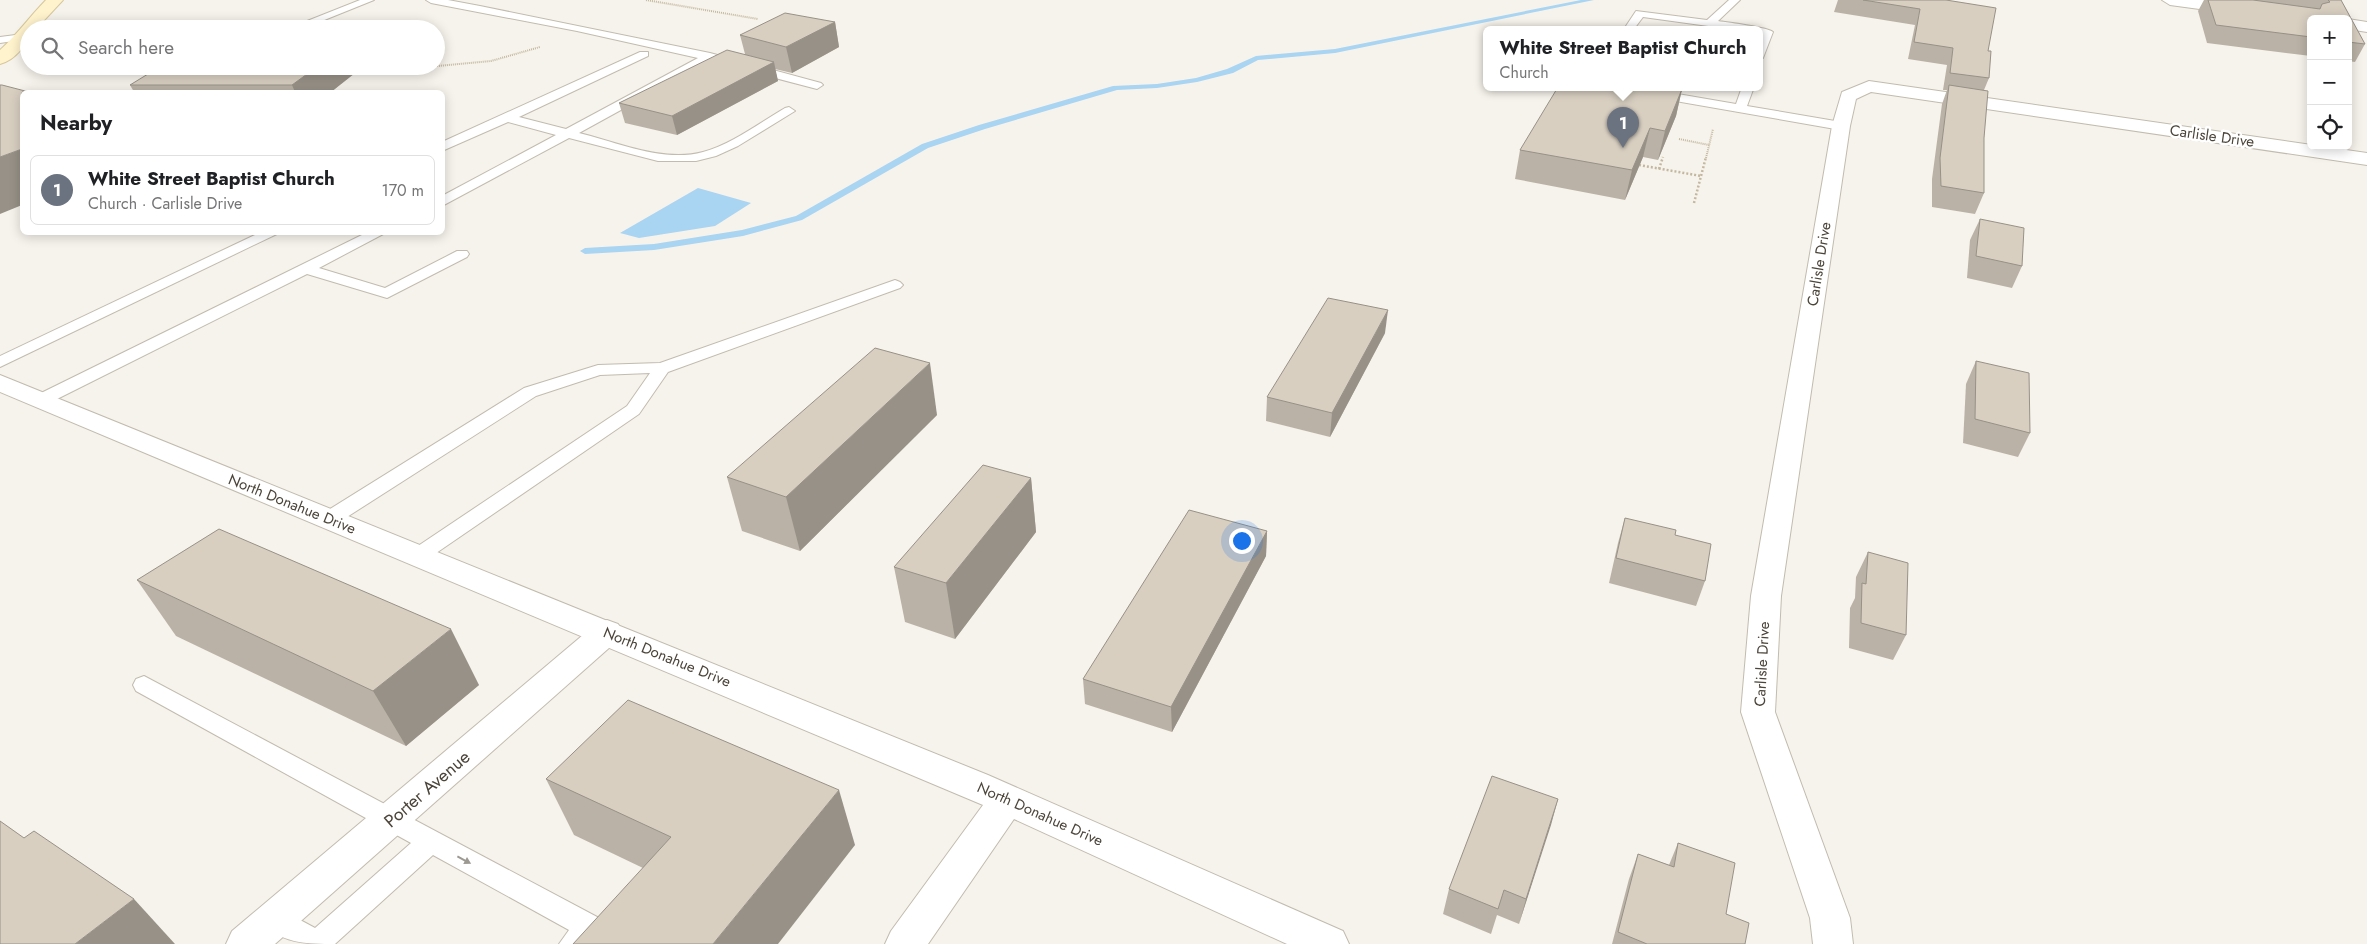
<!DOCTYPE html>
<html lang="en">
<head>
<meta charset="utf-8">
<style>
	body { margin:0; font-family:Jost,sans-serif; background:#f2f2f2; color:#202124 }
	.controls { position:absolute; right:15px; top:15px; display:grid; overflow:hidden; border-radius:8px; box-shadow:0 2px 12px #0003 }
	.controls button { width:45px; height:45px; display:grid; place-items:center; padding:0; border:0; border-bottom:1px solid #e0e0e0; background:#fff; color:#202124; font:25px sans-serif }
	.you { position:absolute; left:1241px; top:540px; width:18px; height:18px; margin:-12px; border:4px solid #fff; border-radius:50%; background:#1a73e8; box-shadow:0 0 0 8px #1a73e833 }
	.badge { display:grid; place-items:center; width:32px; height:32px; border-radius:50%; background:#db2777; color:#fff; font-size:16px; font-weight:700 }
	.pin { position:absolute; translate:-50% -41px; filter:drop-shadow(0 1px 2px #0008) }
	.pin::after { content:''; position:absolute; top:26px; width:18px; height:15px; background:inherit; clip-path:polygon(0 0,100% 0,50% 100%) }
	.popup { position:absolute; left:1483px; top:26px; width:280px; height:65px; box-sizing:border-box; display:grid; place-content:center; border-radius:8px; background:#fff; filter:drop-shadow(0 1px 4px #0005); font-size:16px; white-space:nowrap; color:#757577 }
	.popup b { font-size:19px; color:#202124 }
	.popup::after { content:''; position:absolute; left:50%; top:100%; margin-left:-10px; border:10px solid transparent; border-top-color:#fff }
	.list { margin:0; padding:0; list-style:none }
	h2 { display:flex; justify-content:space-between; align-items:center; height:65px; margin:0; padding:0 20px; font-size:21px }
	h2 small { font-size:16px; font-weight:400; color:#757577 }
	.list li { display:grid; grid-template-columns:32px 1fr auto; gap:15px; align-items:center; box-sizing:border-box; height:70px; margin:0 10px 10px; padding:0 10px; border:1px solid #e0e0e0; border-radius:8px }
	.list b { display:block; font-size:19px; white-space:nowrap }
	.list p { margin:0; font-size:16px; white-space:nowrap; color:#757577 }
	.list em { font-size:16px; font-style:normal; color:#757577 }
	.icon { flex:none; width:28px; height:28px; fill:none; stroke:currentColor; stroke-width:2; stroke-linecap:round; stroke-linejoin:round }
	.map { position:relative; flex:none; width:2367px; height:944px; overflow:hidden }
	.search { position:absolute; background:#fff; box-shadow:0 2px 12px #0003; left:20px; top:20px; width:425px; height:55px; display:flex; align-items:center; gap:12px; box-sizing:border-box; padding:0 18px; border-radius:28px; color:#757577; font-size:19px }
	.panel { position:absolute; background:#fff; box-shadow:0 2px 12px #0003; left:20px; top:90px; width:425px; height:145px; border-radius:8px }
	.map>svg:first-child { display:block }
	.water { fill:#a9d4f2 }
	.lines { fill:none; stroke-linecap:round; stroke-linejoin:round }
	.stream { fill:#a9d4f2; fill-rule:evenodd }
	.service-casing { stroke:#c2bbae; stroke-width:2 }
	.minor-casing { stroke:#c2bbae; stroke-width:2 }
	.tertiary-casing { stroke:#c2bbae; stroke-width:2 }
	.secondary-casing { stroke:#d6c79b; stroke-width:2 }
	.path-far1 { stroke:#c4b79f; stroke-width:2; stroke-dasharray:1 1; stroke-linecap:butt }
	.path { stroke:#c4b79f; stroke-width:2.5; stroke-dasharray:2 2; stroke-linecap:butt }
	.service { fill:#fff; fill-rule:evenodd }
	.minor { fill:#fff; fill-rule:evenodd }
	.tertiary { fill:#fff; fill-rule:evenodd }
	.secondary { fill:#fff3cd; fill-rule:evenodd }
	.wall { fill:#bab2a6 }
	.shaded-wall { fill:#979187 }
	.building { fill:#d8cfc1; stroke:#979187 }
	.oneway { fill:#9c9892 }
	.labels { text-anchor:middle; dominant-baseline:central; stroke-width:5; stroke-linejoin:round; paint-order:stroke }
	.street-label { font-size:15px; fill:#4b4439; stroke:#fff }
	.near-street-label { font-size:18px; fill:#4b4439; stroke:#fff }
</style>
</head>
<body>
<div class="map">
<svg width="2367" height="944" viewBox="0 0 2367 944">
	<rect width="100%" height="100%" fill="#f6f3ec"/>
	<path class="water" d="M 698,188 L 751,203 L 715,226 L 639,238 L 620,233 Z"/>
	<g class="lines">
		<path class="stream" d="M 1581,0 L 1594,0 L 1335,53 L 1258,60 L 1233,73 L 1197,82 L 1157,88 L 1117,90 L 985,129 L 928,148 L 802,220 L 743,236 L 654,250 L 585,254 L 580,251 L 585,248 L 654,244 L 742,230 L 796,216 L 922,144 L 979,125 L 1113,86 L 1157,84 L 1196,78 L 1227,69 L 1256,56 L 1335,49 Z"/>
		<defs>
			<g id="service">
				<path d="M 360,0 L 374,0 L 302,29 L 287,29 Z"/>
				<path d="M 426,0 L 448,0 L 480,6 L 710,53 L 821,83 L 823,85 L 817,89 L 710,61 L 579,133 C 617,142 663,163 703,152 C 732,144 759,123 785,108 L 789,107 L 795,111 L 738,146 L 716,156 L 696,161 L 658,161 L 569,138 L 442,206 L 442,196 L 556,135 L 508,122 L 442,151 L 442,142 L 640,52 L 648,52 L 648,56 L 519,117 L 566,129 L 698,58 L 577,31 L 431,3 Z"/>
				<path d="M 1729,0 L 1740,0 L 1718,21 C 1730,23 1767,27 1773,32 L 1763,58 L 1759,59 L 1759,41 L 1762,35 L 1759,34 L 1759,29 L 1730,29 L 1643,17 L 1634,29 L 1624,29 L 1636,11 L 1707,20 Z"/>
				<path d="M 23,34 L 28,37 L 27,39 L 0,43 L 0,37 Z"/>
				<path d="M 1612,87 L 1637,87 L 1736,104 L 1742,87 L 1754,87 L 1747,106 L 1841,122 L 1847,126 L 1841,130 L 1618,91 Z"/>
				<path d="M 261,232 L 281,232 L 0,367 L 0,356 Z"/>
				<path d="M 368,232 L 387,232 L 319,268 L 385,288 L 457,251 L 467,251 L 469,254 L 467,257 L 387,298 L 307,274 L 47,404 L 35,404 L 32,400 L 35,396 Z"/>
				<path d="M 895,280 L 900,282 L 903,285 L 900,288 L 668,372 L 639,414 L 426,560 L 419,562 L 412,560 L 409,555 L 412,550 L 627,406 L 650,373 L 600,375 L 536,396 L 336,524 L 329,525 L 322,524 L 319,519 L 322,514 L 524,388 L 598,365 L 660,363 Z"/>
				<path d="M 144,676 L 599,918 L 602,927 L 591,944 L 559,944 L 569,930 L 433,855 L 335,944 C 309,944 276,944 263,919 L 267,910 L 276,907 L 315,928 L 411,843 L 136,691 L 133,685 L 136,679 Z"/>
			</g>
			<g id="minor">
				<path d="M 2162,0 L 2204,0 L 2311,14 L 2319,19 L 2311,19 L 2311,24 L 2170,5 Z"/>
				<path d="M 2348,19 L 2367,22 L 2367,32 L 2348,29 Z"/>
				<path d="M 1869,81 L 2367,153 L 2367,165 L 1871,92 L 1856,99 L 1850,126 L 1781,596 L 1775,712 L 1850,918 L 1853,944 L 1813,944 L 1810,918 L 1741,712 L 1751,596 L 1832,126 L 1842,92 Z"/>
				<path d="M 607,620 L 618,624 L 623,632 L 618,640 L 275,944 L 226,944 L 232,931 L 596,624 Z"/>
			</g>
			<path id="tertiary" d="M 0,375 L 988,775 L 1343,931 L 1349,944 L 1287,944 L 1014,819 L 928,944 L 885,944 L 891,931 L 983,805 L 0,392 Z"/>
			<path id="secondary" d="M 46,0 L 63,0 L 36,29 L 29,29 C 29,44 15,60 0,64 L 0,50 C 17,35 30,16 46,0 Z"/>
		</defs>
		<use href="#service" class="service-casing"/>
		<use href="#minor" class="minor-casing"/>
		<use href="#tertiary" class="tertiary-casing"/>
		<use href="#secondary" class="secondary-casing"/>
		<g class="path-far1">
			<path d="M 646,0 L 758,19"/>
			<path d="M 417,66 L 427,67 L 491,61 L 540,47"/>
			<path d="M 1679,139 L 1709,145"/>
			<path d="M 1706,158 L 1713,129"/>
		</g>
		<g class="path">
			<path d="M 1639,165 L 1701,176"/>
			<path d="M 1659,169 L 1663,157"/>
			<path d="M 1694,203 L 1706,157"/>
		</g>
		<use href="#service" class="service"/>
		<use href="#minor" class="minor"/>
		<use href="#tertiary" class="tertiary"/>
		<use href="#secondary" class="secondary"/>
	</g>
	<g class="wall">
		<path d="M 1838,0 L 1946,0 L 1988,51 L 1989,78 L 1984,90 L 1984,193 L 1975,214 L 1932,207 L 1932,179 L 1942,104 L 1947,90 L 1943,90 L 1947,65 L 1908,59 L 1915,25 L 1834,12 Z"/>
		<path d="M 2204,0 L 2341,0 L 2365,44 L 2355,62 L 2348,61 L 2348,19 L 2311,19 L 2311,56 L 2207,43 L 2198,11 Z"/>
		<path d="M 835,22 L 839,47 L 792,73 L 775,69 L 778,81 L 677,135 L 625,123 L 619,103 L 745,54 L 740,35 Z"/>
		<path d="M 355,73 L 331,92 L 134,92 L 130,85 Z"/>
		<path d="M 1682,89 L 1676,116 L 1658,160 L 1643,157 L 1625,200 L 1515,179 L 1520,150 Z"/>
		<path d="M 1980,219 L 2022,266 L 2012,288 L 1967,278 L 1970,240 Z"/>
		<path d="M 1385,333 L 1330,437 L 1266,421 L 1267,397 Z"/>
		<path d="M 1976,361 L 2030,433 L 2018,457 L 1963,443 L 1966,384 Z"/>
		<path d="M 937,415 L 800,551 L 742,531 L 727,477 Z"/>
		<path d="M 1031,478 L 1036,532 L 955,639 L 905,622 L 894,567 Z"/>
		<path d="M 1625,518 L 1675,535 L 1705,581 L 1696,606 L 1609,583 L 1618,543 Z"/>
		<path d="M 1267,531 L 1266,556 L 1172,732 L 1085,704 L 1083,679 Z"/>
		<path d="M 1868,552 L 1906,635 L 1893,660 L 1849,648 L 1850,608 L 1855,598 L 1856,577 Z"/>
		<path d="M 137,580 L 479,685 L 406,746 L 176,636 Z"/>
		<path d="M 546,779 L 855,845 L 643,868 L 574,835 Z"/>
		<path d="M 1558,799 L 1519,924 L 1497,915 L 1491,934 L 1443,914 L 1449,889 Z"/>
		<path d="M 1678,843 L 1726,914 L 1745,944 L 1612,944 L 1629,879 L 1638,854 L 1669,865 Z"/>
	</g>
	<g class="shaded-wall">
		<path d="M 835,22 L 839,47 L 792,73 L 786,47 Z"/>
		<path d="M 774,62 L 778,81 L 677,135 L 672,116 Z"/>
		<path d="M 318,66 L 352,66 L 355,73 L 331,92 L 295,92 L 292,85 Z"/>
		<path d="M 1682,89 L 1676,116 L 1658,160 L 1665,131 Z"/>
		<path d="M 1650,128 L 1643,157 L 1625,200 L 1632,170 Z"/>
		<path d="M 22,149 L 22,205 L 0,214 L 0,157 Z"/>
		<path d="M 1388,310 L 1385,333 L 1330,437 L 1332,413 Z"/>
		<path d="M 930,363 L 937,415 L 800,551 L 786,497 Z"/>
		<path d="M 1031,478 L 1036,532 L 955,639 L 946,583 Z"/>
		<path d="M 1267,531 L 1266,556 L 1172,732 L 1171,707 Z"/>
		<path d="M 451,629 L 479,685 L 406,746 L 373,691 Z"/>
		<path d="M 839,790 L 855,845 L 778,944 L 713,944 Z"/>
		<path d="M 1558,799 L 1551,825 L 1519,924 L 1526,899 Z"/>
		<path d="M 134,899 L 175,944 L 75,944 Z"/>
	</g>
	<g class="building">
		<path d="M 1863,0 L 1946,0 L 1996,8 L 1988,51 L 1991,51 L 1989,78 L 1950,73 L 1953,48 L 1914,42 L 1920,9 Z"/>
		<path d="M 2208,0 L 2253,0 L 2320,9 L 2322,4 L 2330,2 L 2328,0 L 2341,0 L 2365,44 L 2348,42 L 2348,19 L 2311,19 L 2311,37 L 2216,25 Z"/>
		<path d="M 785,13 L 835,22 L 786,47 L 740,35 Z"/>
		<path d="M 727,50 L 774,62 L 672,116 L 619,103 Z"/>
		<path d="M 161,66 L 318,66 L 292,85 L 130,85 Z"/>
		<path d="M 0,85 L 2,85 L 29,92 L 22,92 L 22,149 L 0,157 Z"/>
		<path d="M 1949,85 L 1988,91 L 1984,138 L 1984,193 L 1941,186 L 1940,158 Z"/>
		<path d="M 1558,87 L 1668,87 L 1682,89 L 1665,131 L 1650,128 L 1632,170 L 1520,150 Z"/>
		<path d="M 1980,219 L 2024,228 L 2022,266 L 1976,256 Z"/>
		<path d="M 1328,298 L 1388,310 L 1332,413 L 1267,397 Z"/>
		<path d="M 875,348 L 930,363 L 786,497 L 727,477 Z"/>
		<path d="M 1976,361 L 2029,373 L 2030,433 L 1975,419 Z"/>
		<path d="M 983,465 L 1031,478 L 946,583 L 894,567 Z"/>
		<path d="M 1189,510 L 1267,531 L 1171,707 L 1083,679 Z"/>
		<path d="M 1625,518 L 1676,530 L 1675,535 L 1711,544 L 1705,581 L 1616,558 Z"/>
		<path d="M 219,529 L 451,629 L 373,691 L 137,580 Z"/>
		<path d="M 1868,552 L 1908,563 L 1906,635 L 1861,623 L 1862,583 L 1866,584 Z"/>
		<path d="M 628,700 L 839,790 L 713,944 L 573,944 L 671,837 L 546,779 Z"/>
		<path d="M 1492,776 L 1558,799 L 1526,899 L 1504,890 L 1498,909 L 1449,889 Z"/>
		<path d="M 0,821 L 24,838 L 34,831 L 134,899 L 75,944 L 0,944 Z"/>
		<path d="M 1678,843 L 1735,863 L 1726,914 L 1749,923 L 1745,944 L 1647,944 L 1618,932 L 1638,854 L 1674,867 Z"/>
	</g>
	<defs><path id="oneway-solid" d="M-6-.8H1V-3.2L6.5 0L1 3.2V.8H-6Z" transform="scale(1.25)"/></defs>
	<use class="oneway" href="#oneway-solid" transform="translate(464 860) rotate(28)"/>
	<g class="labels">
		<g class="street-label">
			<text transform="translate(2212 136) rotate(8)">Carlisle Drive</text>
			<text transform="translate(1819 264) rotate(-81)">Carlisle Drive</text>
			<text transform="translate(292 504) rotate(22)">North Donahue Drive</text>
			<text transform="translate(667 657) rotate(22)">North Donahue Drive</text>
			<text transform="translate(1762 664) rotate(-87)">Carlisle Drive</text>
			<text transform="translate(1040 814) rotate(24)">North Donahue Drive</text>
		</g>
		<g class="near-street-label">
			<text transform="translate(427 789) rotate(-41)">Porter Avenue</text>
		</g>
	</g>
</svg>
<div class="controls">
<button>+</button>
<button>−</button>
<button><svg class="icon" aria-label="locate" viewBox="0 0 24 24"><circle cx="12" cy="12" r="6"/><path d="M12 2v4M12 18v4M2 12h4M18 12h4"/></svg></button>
</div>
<div class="you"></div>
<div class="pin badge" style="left:1623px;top:148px;background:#6b7280">1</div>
<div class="popup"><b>White Street Baptist Church</b>Church</div>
<div class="search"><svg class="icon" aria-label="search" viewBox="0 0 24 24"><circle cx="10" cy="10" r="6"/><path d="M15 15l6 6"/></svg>Search here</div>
<section class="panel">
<h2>Nearby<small></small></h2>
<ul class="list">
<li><span class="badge" style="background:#6b7280">1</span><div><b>White Street Baptist Church</b><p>Church · Carlisle Drive</p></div><em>170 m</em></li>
</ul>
</section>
</div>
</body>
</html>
